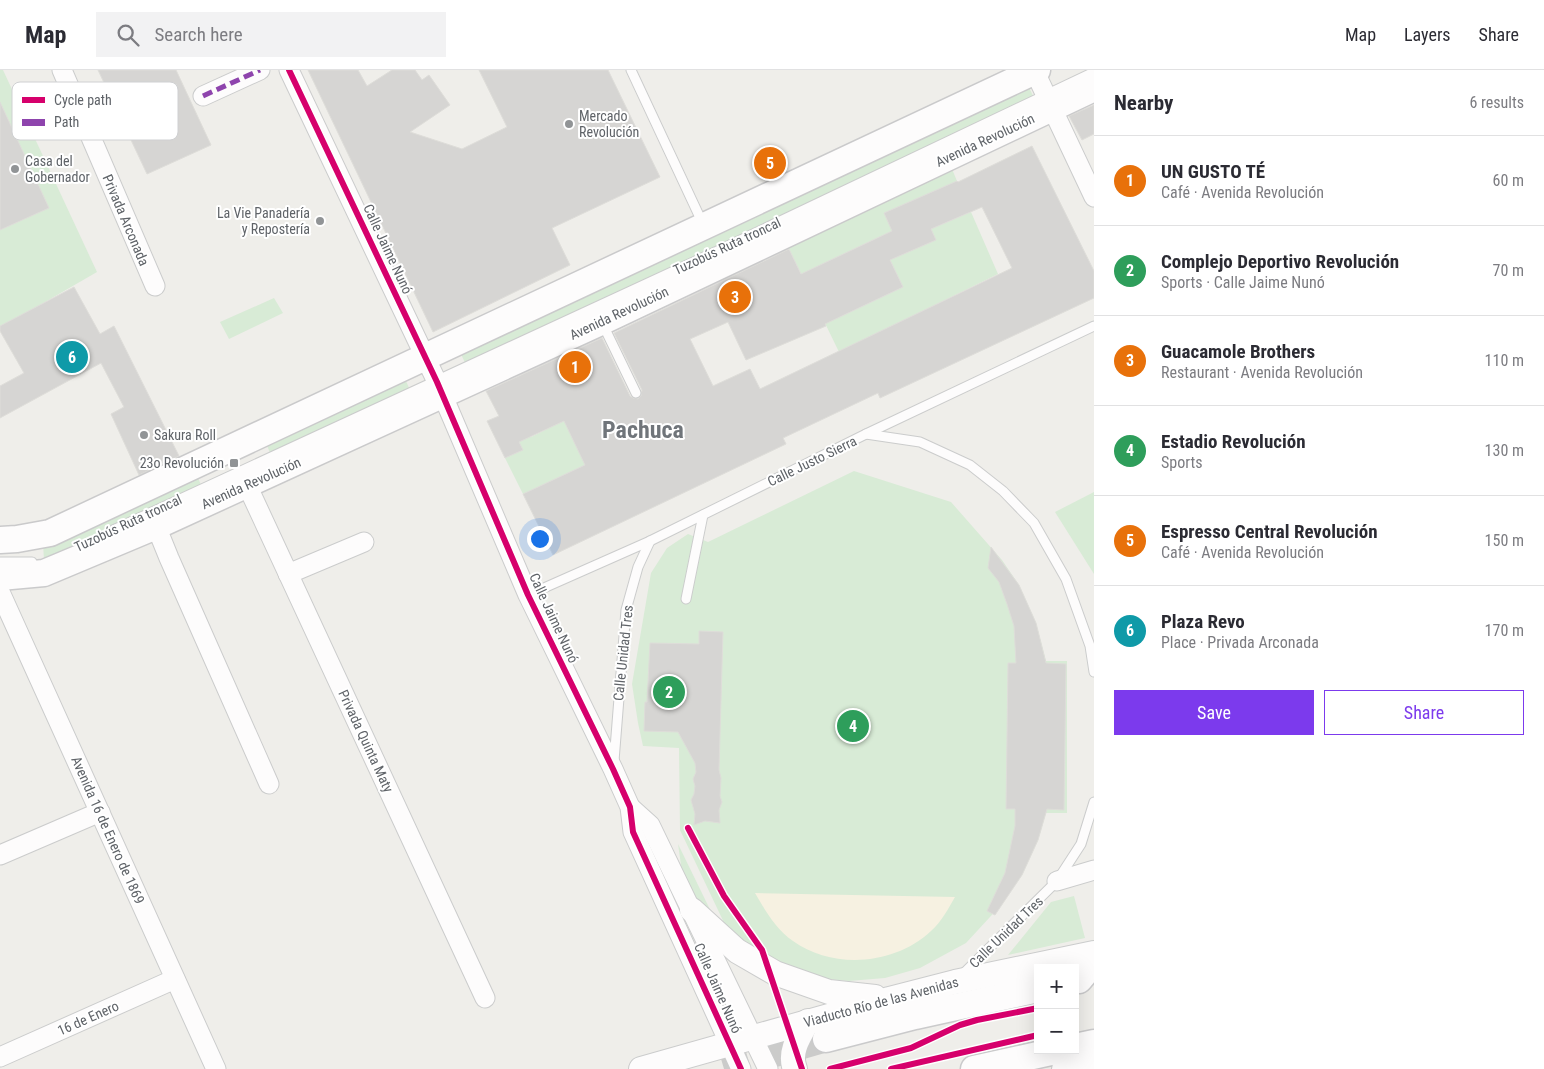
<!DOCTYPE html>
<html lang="en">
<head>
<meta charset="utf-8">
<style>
	body { margin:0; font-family:"Roboto Condensed",sans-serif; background:#f2f2f3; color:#2b2b33 }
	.controls { position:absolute; right:15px; bottom:15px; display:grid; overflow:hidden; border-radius:0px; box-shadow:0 5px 20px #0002 }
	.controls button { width:45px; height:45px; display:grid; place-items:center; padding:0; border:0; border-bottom:1px solid #e1e1e2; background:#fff; color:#2b2b33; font:25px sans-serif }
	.you { position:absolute; left:539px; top:468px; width:18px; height:18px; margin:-12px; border:4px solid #fff; border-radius:50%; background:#1a73e8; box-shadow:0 0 0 8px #1a73e833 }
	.badge { display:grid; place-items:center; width:32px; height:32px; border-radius:50%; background:#7c3aed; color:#fff; font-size:16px; font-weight:700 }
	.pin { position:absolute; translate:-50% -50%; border:2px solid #fff; box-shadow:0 1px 5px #0006 }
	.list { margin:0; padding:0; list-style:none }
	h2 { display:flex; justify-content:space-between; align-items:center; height:65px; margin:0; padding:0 20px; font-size:21px }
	h2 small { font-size:16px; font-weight:400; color:#7c7c81 }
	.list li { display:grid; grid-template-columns:32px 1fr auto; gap:15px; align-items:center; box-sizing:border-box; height:90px; padding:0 20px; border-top:1px solid #e1e1e2 }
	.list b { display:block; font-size:19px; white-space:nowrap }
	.list p { margin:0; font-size:16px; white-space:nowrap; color:#7c7c81 }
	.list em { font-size:16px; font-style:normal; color:#7c7c81 }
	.actions { display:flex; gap:10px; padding:15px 20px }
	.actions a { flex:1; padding:11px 0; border:1px solid #7c3aed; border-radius:0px; text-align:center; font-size:18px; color:#7c3aed }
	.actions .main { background:#7c3aed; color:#fff }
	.icon { flex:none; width:28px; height:28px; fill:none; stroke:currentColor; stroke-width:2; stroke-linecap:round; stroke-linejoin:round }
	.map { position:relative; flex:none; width:1094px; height:999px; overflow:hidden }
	header { display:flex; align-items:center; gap:30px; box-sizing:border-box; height:70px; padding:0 25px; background:#fff; border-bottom:1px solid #e1e1e2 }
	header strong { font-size:24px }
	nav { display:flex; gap:28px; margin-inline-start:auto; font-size:18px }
	.search { width:350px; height:45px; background:#f2f2f3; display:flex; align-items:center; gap:12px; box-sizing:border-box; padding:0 18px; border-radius:0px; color:#7c7c81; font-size:19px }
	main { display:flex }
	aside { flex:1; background:#fff }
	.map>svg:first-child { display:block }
	.green { fill:#d8ebd6; fill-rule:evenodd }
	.sand { fill:#f6f1e1 }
	.building { fill:#d6d5d3; stroke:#deddd9; fill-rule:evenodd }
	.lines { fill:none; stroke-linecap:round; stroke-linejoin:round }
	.secondary-tunnel { stroke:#cbcbca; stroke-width:26; stroke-dasharray:26 13; stroke-linecap:butt }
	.service-casing { stroke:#cbcccc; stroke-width:11 }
	.minor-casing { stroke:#cbcccc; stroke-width:21 }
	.tertiary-casing { stroke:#cbcccc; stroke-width:26 }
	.secondary-casing { stroke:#cacacb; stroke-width:29 }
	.service { stroke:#fdfcfc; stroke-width:9 }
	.minor { stroke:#fdfcfc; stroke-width:19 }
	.tertiary { stroke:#fdfcfc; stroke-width:24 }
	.secondary { stroke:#fdfcfc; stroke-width:26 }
	.quiet { stroke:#8e44ad; stroke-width:5; stroke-dasharray:10 5; stroke-linecap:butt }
	.cycleway-casing { stroke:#fff; stroke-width:9 }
	.cycleway { stroke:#d6006c; stroke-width:6 }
	.poi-dot { fill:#919496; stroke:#fff; stroke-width:2 }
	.labels { text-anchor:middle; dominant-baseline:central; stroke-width:4; stroke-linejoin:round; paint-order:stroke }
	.poi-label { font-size:14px; fill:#5f6368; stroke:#fff; text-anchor:start }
	.street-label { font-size:14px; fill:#5f6368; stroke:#fff }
	.town-label { font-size:24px; font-weight:bold; fill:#70757a; stroke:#fff }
	.key { fill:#fff; stroke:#cfd0d2; stroke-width:1 }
	.key-label { font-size:14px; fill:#5f6368 }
</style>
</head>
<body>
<header>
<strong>Map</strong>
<div class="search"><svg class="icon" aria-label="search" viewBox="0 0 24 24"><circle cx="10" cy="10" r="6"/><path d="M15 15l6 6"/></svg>Search here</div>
<nav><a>Map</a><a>Layers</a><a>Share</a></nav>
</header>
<main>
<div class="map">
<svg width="1094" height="999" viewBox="0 0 1094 999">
	<rect width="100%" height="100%" fill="#efeeea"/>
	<g class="green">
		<path d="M 0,0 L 3,0 L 97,202 L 0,258 Z"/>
		<path d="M 1027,13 L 1034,28 L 467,297 L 460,282 Z"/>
		<path d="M 952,99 L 957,111 L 884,143 L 903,184 L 935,170 L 931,159 L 971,142 L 998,204 L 839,282 L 788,177 ZM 879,167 L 903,217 L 840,247 L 817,197 Z"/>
		<path d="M 274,228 L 283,243 L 229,269 L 220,252 Z"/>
		<path d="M 405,309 L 411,322 L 271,385 L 265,371 Z"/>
		<path d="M 565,350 L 585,395 L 523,424 L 505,388 L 522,380 L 516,365 L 531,367 Z"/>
		<path d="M 854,401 L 951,432 L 1002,490 L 1019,515 L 1036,553 L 1046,591 L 1067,591 L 1067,743 L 1046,743 L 1038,770 L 1022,805 L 1002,834 L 966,873 L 920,898 L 885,908 L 849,911 L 817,908 L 783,898 L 754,881 L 727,859 L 680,760 L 679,678 L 643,676 L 638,653 L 632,614 L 651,503 L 667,478 L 688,464 L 708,472 Z"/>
		<path d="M 196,403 L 201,415 L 44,489 L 43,475 Z"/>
		<path d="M 1094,422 L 1094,504 L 1055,442 Z"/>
		<path d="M 678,774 L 719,858 L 698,832 L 682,802 Z"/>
		<path d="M 1074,826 L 1085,868 L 1008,885 L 1051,832 Z"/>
	</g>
	<path class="sand" d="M 755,823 L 955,827 C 948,839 942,851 931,861 C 895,895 833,900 793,871 C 776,860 765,840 755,823 Z"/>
	<g class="building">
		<path d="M 98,0 L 176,0 L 211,75 L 147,104 Z"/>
		<path d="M 308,0 L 358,0 L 367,16 L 392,0 L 415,0 L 422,10 L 429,5 L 450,35 L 410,62 L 462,79 L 507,57 L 479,0 L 608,0 L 660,107 L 552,158 L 570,195 L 433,262 Z"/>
		<path d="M 0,32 L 49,138 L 0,160 Z"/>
		<path d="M 1094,35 L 1094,64 L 1082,70 L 1069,46 Z"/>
		<path d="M 1032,76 L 1094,201 L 1094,228 L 880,328 L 878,323 L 783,368 L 786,374 L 553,485 L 523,424 L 585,395 L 564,351 L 519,372 L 523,380 L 505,388 L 487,351 L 499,346 L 486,321 L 602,268 L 630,326 L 633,328 L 638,329 L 641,326 L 642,320 L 614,263 L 789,179 L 801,204 L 892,161 L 884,143 L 957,111 L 958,112 ZM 982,137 L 1012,198 L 760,319 L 750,299 L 713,316 L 690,269 L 728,252 L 746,290 L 826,256 L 825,254 L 903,217 L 890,190 L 936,170 L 931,159 Z"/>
		<path d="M 74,217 L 100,264 L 114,256 L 179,386 L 139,405 L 111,344 L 124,337 L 101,293 L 0,348 L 0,316 L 24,303 L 0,261 L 0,256 Z"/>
		<path d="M 991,477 L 1019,515 L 1036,553 L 1046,593 L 1066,594 L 1064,740 L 1047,739 L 1038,770 L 1022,805 L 995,845 L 987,841 L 1005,803 L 1015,756 L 1015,739 L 1006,739 L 1008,593 L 1016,593 L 1014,556 L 1007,534 L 999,512 L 988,498 Z"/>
		<path d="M 699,561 L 723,562 L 719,700 L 721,708 L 720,726 L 722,732 L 719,740 L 720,753 L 705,751 L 694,755 L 695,744 L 691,730 L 694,724 L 695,716 L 693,709 L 696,702 L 695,693 L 678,662 L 644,661 L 645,632 L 647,632 L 650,573 L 699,574 Z"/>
	</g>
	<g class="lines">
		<path class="secondary-tunnel" d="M 724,999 L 826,969"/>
		<defs>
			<g id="service">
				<path d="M 631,0 L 703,154"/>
				<path d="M 604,252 L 607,263 L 636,323"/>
				<path d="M 866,364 L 920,372 L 970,395 L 1003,421 L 1034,453 L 1066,509 L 1090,576 L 1094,602"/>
				<path d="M 113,460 L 715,182 L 1094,2"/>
				<path d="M 0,492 L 32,492"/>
				<path d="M 528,525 L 650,471 L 866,364 L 1094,256"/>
				<path d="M 686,529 L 703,445"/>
				<path d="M 614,691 L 626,540 L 638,497 L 650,471"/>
				<path d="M 962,905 L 1057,811 L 1081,774 L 1094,732"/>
			</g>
			<g id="minor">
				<path d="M 62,0 L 155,216"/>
				<path d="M 289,0 L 437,312 L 528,525 L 613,699 L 630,737 L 633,762 L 741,999"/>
				<path d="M 1034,0 L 1094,127"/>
				<path d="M 203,26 L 260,0"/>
				<path d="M 247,415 L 485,928"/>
				<path d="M 156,456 L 169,488 L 269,714"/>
				<path d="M 288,504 L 364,472"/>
				<path d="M 0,522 L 216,999"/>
				<path d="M 630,737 L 650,755 L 768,999"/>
				<path d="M 0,785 L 100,742"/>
				<path d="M 1057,811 L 1094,800"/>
				<path d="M 0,987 L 175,909"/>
			</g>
			<g id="tertiary">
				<path d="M 692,840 L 737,881 L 775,903 L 829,922 L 875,927"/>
				<path d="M 641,999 L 889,929 L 955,912 L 1094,883"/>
				<path d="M 795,999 C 788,982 800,965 808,951"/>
				<path d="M 1064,999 L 1094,993"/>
			</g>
			<g id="secondary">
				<path d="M 0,470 L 17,469 L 50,463 L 1037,0"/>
				<path d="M 0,507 L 44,503 L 156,456 L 603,251 L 1094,18"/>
				<path d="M 1079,910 L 1094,892"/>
				<path d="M 826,969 L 915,946 L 1038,919"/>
				<path d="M 1075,977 L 1094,973"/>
				<path d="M 974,999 L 1060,980"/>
			</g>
		</defs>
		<use href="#service" class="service-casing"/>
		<use href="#minor" class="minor-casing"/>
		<use href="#tertiary" class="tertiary-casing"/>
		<use href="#secondary" class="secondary-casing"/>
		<use href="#service" class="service"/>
		<use href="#minor" class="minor"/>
		<use href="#tertiary" class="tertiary"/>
		<use href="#secondary" class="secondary"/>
		<path class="quiet" d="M 203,26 L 260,0"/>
		<defs>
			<g id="cycleway">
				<path d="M 289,0 L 437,312 L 528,525 L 613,699 L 630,737 L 633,762 L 741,999"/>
				<path d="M 688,758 L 724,826 L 762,880 L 802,999"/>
				<path d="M 830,999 L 911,978 L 960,955 L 977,950 L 1038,938"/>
				<path d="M 891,999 L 1038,965"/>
			</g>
		</defs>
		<use href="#cycleway" class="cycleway-casing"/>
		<use href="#cycleway" class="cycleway"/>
	</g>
	<g class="poi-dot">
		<circle cx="569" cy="54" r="5"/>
		<circle cx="15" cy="99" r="5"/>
		<circle cx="320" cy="151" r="5"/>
		<circle cx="144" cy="365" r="5"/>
		<rect x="229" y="388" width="10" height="10" rx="2.5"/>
	</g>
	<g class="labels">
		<g class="poi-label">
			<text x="579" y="46">Mercado<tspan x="579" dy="16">Revolución</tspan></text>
			<text x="25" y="91">Casa del<tspan x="25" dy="16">Gobernador</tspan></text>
			<text x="310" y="143" text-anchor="end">La Vie Panadería<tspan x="310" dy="16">y Repostería</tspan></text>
			<text x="154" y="365">Sakura Roll</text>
			<text x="224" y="393" text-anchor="end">23o Revolución</text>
		</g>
		<g class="street-label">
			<text transform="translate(985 70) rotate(-25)">Avenida Revolución</text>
			<text transform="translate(126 150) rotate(67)">Privada Arconada</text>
			<text transform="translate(727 176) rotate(-25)">Tuzobús Ruta troncal</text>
			<text transform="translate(388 179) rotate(65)">Calle Jaime Nunó</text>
			<text transform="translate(619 243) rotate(-25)">Avenida Revolución</text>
			<text transform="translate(812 391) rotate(-26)">Calle Justo Sierra</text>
			<text transform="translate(251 413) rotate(-24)">Avenida Revolución</text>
			<text transform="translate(128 453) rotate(-25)">Tuzobús Ruta troncal</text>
			<text transform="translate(554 548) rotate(65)">Calle Jaime Nunó</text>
			<text transform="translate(623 583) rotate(-84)">Calle Unidad Tres</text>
			<text transform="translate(366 671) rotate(65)">Privada Quinta Maty</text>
			<text transform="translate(108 760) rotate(66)">Avenida 16 de Enero de 1869</text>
			<text transform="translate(1006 862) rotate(-44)">Calle Unidad Tres</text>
			<text transform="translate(718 918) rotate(66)">Calle Jaime Nunó</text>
			<text transform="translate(881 932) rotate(-15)">Viaducto Río de las Avenidas</text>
			<text transform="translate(88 948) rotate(-24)">16 de Enero</text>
		</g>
		<g class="town-label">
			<text x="643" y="360">Pachuca</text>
		</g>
	</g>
	<rect x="12" y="12" width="166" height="58" rx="8" class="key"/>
	<rect x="22" y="27" width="23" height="6" fill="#d6006c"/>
	<rect x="22" y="49" width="23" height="7" fill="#8e44ad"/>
	<g class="key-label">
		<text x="54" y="35">Cycle path</text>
		<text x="54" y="57">Path</text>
	</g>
</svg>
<div class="controls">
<button>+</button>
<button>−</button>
</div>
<div class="you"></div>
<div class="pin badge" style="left:575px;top:297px;background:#e8710a">1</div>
<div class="pin badge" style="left:669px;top:622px;background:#2e9e5b">2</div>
<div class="pin badge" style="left:735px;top:227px;background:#e8710a">3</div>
<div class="pin badge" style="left:853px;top:656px;background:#2e9e5b">4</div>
<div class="pin badge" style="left:770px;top:93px;background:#e8710a">5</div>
<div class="pin badge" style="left:72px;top:287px;background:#0f9aa8">6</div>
</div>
<aside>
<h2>Nearby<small>6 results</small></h2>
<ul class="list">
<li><span class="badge" style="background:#e8710a">1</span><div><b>UN GUSTO TÉ</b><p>Café · Avenida Revolución</p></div><em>60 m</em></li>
<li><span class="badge" style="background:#2e9e5b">2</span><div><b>Complejo Deportivo Revolución</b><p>Sports · Calle Jaime Nunó</p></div><em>70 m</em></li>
<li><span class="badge" style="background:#e8710a">3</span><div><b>Guacamole Brothers</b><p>Restaurant · Avenida Revolución</p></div><em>110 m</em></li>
<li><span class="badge" style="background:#2e9e5b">4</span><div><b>Estadio Revolución</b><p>Sports</p></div><em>130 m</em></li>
<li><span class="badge" style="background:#e8710a">5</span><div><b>Espresso Central Revolución</b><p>Café · Avenida Revolución</p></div><em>150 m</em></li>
<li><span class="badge" style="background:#0f9aa8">6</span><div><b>Plaza Revo</b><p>Place · Privada Arconada</p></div><em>170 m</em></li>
</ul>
<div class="actions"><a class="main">Save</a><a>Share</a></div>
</aside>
</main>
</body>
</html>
